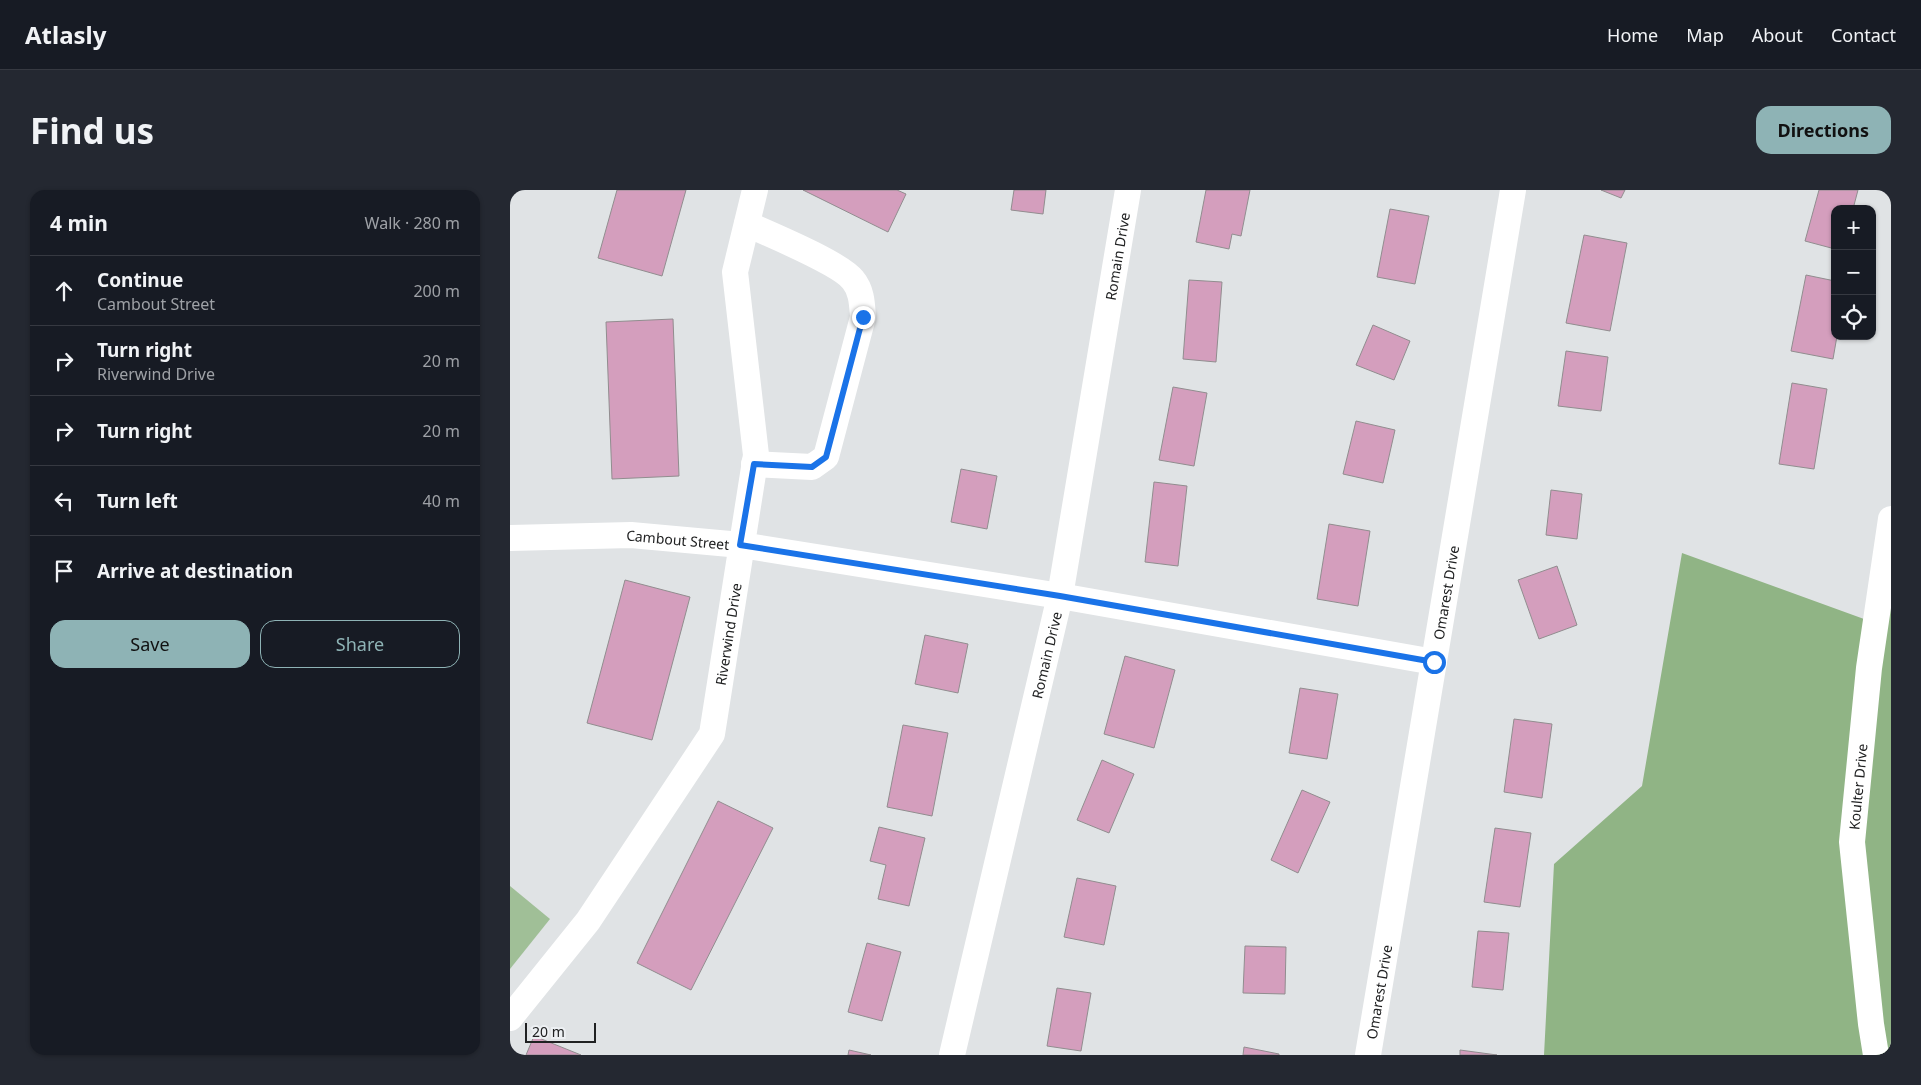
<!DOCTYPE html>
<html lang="en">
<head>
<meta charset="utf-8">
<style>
	body { margin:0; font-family:"Noto Sans",sans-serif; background:#242831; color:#f1f3f6 }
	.controls { position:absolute; right:15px; top:15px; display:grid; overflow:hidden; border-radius:10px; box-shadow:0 1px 4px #0004 }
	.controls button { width:45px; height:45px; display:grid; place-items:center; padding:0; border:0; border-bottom:1px solid #363941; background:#171b24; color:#f1f3f6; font:25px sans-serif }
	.scale { position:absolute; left:15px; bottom:12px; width:71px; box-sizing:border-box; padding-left:5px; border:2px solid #202122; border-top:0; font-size:14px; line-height:18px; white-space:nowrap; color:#202122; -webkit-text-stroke:4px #edf0f3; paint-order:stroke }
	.stop { position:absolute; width:15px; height:15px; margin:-11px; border:4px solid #1a73e8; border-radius:50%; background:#fff }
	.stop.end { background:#1a73e8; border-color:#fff; box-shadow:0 1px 5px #0008 }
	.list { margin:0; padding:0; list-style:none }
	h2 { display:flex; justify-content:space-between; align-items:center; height:65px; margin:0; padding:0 20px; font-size:21px }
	h2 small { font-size:16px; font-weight:400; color:#9ea1a6 }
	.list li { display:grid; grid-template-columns:32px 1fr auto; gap:15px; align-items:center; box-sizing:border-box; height:70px; padding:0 20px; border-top:1px solid #363941 }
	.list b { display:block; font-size:19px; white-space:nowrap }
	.list p { margin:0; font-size:16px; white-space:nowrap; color:#9ea1a6 }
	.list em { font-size:16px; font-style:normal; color:#9ea1a6 }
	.actions { display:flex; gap:10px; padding:15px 20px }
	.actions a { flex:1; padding:11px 0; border:1px solid #8eb3b5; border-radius:15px; text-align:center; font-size:18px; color:#8eb3b5 }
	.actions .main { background:#8eb3b5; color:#111 }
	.icon { flex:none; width:28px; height:28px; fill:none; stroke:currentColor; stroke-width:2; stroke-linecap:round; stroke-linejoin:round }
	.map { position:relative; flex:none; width:1381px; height:865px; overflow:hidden; border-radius:15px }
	header { display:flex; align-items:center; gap:30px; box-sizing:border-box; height:70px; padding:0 25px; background:#171b24; border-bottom:1px solid #363941 }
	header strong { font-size:24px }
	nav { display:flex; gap:28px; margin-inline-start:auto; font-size:18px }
	.intro { display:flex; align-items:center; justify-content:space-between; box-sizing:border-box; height:120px; padding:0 30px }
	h1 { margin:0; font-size:35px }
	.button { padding:12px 22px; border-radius:15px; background:#8eb3b5; color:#111; font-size:18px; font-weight:700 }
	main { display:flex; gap:30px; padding:0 30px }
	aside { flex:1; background:#171b24; border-radius:15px; box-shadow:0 1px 4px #0004 }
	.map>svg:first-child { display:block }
	.green { fill:#a0bf97 }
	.forest { fill:#90b485 }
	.building { fill:#d49ebd; stroke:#918d8f }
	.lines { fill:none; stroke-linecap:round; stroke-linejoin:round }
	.minor { stroke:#fff; stroke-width:26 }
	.route { stroke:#1a73e8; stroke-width:6 }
	.labels { text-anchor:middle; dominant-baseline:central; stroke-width:5; stroke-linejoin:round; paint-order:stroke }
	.street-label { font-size:14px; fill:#202122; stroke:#edf0f3 }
</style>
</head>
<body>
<header>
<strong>Atlasly</strong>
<nav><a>Home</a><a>Map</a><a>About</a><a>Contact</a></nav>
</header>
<div class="intro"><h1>Find us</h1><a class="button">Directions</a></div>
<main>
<aside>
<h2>4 min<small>Walk · 280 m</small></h2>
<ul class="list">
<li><svg class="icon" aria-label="ahead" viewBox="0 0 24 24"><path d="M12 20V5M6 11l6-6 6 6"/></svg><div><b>Continue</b><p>Cambout Street</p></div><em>200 m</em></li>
<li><svg class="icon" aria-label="right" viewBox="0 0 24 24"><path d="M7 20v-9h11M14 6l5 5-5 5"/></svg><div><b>Turn right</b><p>Riverwind Drive</p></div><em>20 m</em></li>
<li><svg class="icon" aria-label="right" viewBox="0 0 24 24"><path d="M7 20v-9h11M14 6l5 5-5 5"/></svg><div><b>Turn right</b></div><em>20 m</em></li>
<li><svg class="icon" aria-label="left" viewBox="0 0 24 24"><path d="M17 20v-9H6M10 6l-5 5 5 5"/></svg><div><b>Turn left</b></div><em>40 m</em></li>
<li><svg class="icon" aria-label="arrive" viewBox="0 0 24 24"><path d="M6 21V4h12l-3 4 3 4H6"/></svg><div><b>Arrive at destination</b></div></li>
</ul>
<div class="actions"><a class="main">Save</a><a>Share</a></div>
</aside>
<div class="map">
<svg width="1381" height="865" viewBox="0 0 1381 865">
	<rect width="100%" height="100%" fill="#e0e3e5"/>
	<path class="green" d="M 0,696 L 40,729 L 0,779 Z"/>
	<path class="forest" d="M 1381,329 L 1381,865 L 1034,865 L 1044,674 L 1132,596 L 1172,363 L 1365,433 Z"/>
	<g class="building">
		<path d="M 107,0 L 176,0 L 152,86 L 88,68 Z"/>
		<path d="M 293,0 L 387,0 L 396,4 L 378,42 Z"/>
		<path d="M 504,0 L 536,0 L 533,24 L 501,20 Z"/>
		<path d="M 696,0 L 740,0 L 731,46 L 722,44 L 719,59 L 686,52 Z"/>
		<path d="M 1091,0 L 1115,0 L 1111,8 Z"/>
		<path d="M 1309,0 L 1348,0 L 1343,19 L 1325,19 L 1325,59 L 1295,51 Z"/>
		<path d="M 880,19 L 919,26 L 905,94 L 867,87 Z"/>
		<path d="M 1074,45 L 1117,53 L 1100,141 L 1056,133 Z"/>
		<path d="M 1296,85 L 1325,91 L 1325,146 L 1327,146 L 1323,169 L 1281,161 Z"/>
		<path d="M 679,90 L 712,92 L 706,172 L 673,169 Z"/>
		<path d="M 163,129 L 169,286 L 102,289 L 96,132 Z"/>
		<path d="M 863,135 L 900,151 L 884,190 L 846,175 Z"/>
		<path d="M 1056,161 L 1098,167 L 1091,221 L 1048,216 Z"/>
		<path d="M 1282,193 L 1317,199 L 1304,279 L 1269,274 Z"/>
		<path d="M 663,197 L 697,203 L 684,276 L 649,270 Z"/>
		<path d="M 846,231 L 885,240 L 873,293 L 833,284 Z"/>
		<path d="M 451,279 L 487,286 L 477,339 L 441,332 Z"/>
		<path d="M 644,292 L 677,296 L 668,376 L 635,372 Z"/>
		<path d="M 1041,300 L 1072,304 L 1067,349 L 1036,345 Z"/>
		<path d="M 819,334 L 860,341 L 848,416 L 807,409 Z"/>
		<path d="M 1047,376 L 1067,435 L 1029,449 L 1008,390 Z"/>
		<path d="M 115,390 L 180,407 L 142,550 L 77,533 Z"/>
		<path d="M 415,445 L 458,454 L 448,503 L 405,494 Z"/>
		<path d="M 615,466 L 665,480 L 644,558 L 594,544 Z"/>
		<path d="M 790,498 L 828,504 L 817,569 L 779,563 Z"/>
		<path d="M 1004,529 L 1042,534 L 1032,608 L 994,602 Z"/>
		<path d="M 393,535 L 438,543 L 422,626 L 377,617 Z"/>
		<path d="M 592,570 L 624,584 L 599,643 L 567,630 Z"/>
		<path d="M 792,600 L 820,612 L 788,683 L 761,670 Z"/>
		<path d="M 208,611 L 263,638 L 181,800 L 127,773 Z"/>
		<path d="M 369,637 L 415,648 L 399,716 L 368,709 L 376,675 L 360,671 Z"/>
		<path d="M 985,638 L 1021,643 L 1010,717 L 974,712 Z"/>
		<path d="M 567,688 L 606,696 L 594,755 L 554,747 Z"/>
		<path d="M 968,741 L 999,743 L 993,800 L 962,797 Z"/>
		<path d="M 357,753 L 391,762 L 372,831 L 338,822 Z"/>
		<path d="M 735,756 L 776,757 L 775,804 L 733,803 Z"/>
		<path d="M 547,798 L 581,803 L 571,861 L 537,856 Z"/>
		<path d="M 24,846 L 71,865 L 16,865 Z"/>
		<path d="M 734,857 L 769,864 L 769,865 L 733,865 Z"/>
		<path d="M 339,860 L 361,865 L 338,865 Z"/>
		<path d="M 950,860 L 987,865 L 950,865 Z"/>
	</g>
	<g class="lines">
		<g class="minor">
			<path d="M 237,34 C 259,44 330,73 343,90 C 352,101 352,114 353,127 L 316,267 L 302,277 L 244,274"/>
			<path id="s1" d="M 0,348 L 121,345 L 231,355 L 550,406 L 924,472"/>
			<path id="s2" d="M 0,828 L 78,731 L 202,544 L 246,265 L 225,82 L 245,0"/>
			<path id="s3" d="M 442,865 L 550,406 L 618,0"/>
			<path id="s4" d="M 858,865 L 1003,0"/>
			<path id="s5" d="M 1366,865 L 1361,834 L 1342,652 L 1359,478 L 1381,329"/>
		</g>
	</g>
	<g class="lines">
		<path class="route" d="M 353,127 L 316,267 L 302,277 L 244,274 L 230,355 L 550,406 L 924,472"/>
	</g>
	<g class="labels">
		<g class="street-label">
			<text stroke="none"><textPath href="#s3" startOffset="816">Romain Drive</textPath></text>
			<text stroke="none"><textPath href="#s1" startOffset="168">Cambout Street</textPath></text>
			<text stroke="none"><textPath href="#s4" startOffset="469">Omarest Drive</textPath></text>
			<text stroke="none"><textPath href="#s2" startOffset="450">Riverwind Drive</textPath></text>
			<text stroke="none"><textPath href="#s3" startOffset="411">Romain Drive</textPath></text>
			<text stroke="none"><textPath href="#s5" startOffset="270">Koulter Drive</textPath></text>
			<text stroke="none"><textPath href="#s4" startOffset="64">Omarest Drive</textPath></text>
		</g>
	</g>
</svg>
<div class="controls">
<button>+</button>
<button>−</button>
<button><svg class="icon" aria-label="locate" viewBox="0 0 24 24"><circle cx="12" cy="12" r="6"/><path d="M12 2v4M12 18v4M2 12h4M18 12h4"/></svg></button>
</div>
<div class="scale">20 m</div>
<div class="stop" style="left:924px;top:472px"></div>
<div class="stop end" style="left:353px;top:127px"></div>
</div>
</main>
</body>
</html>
